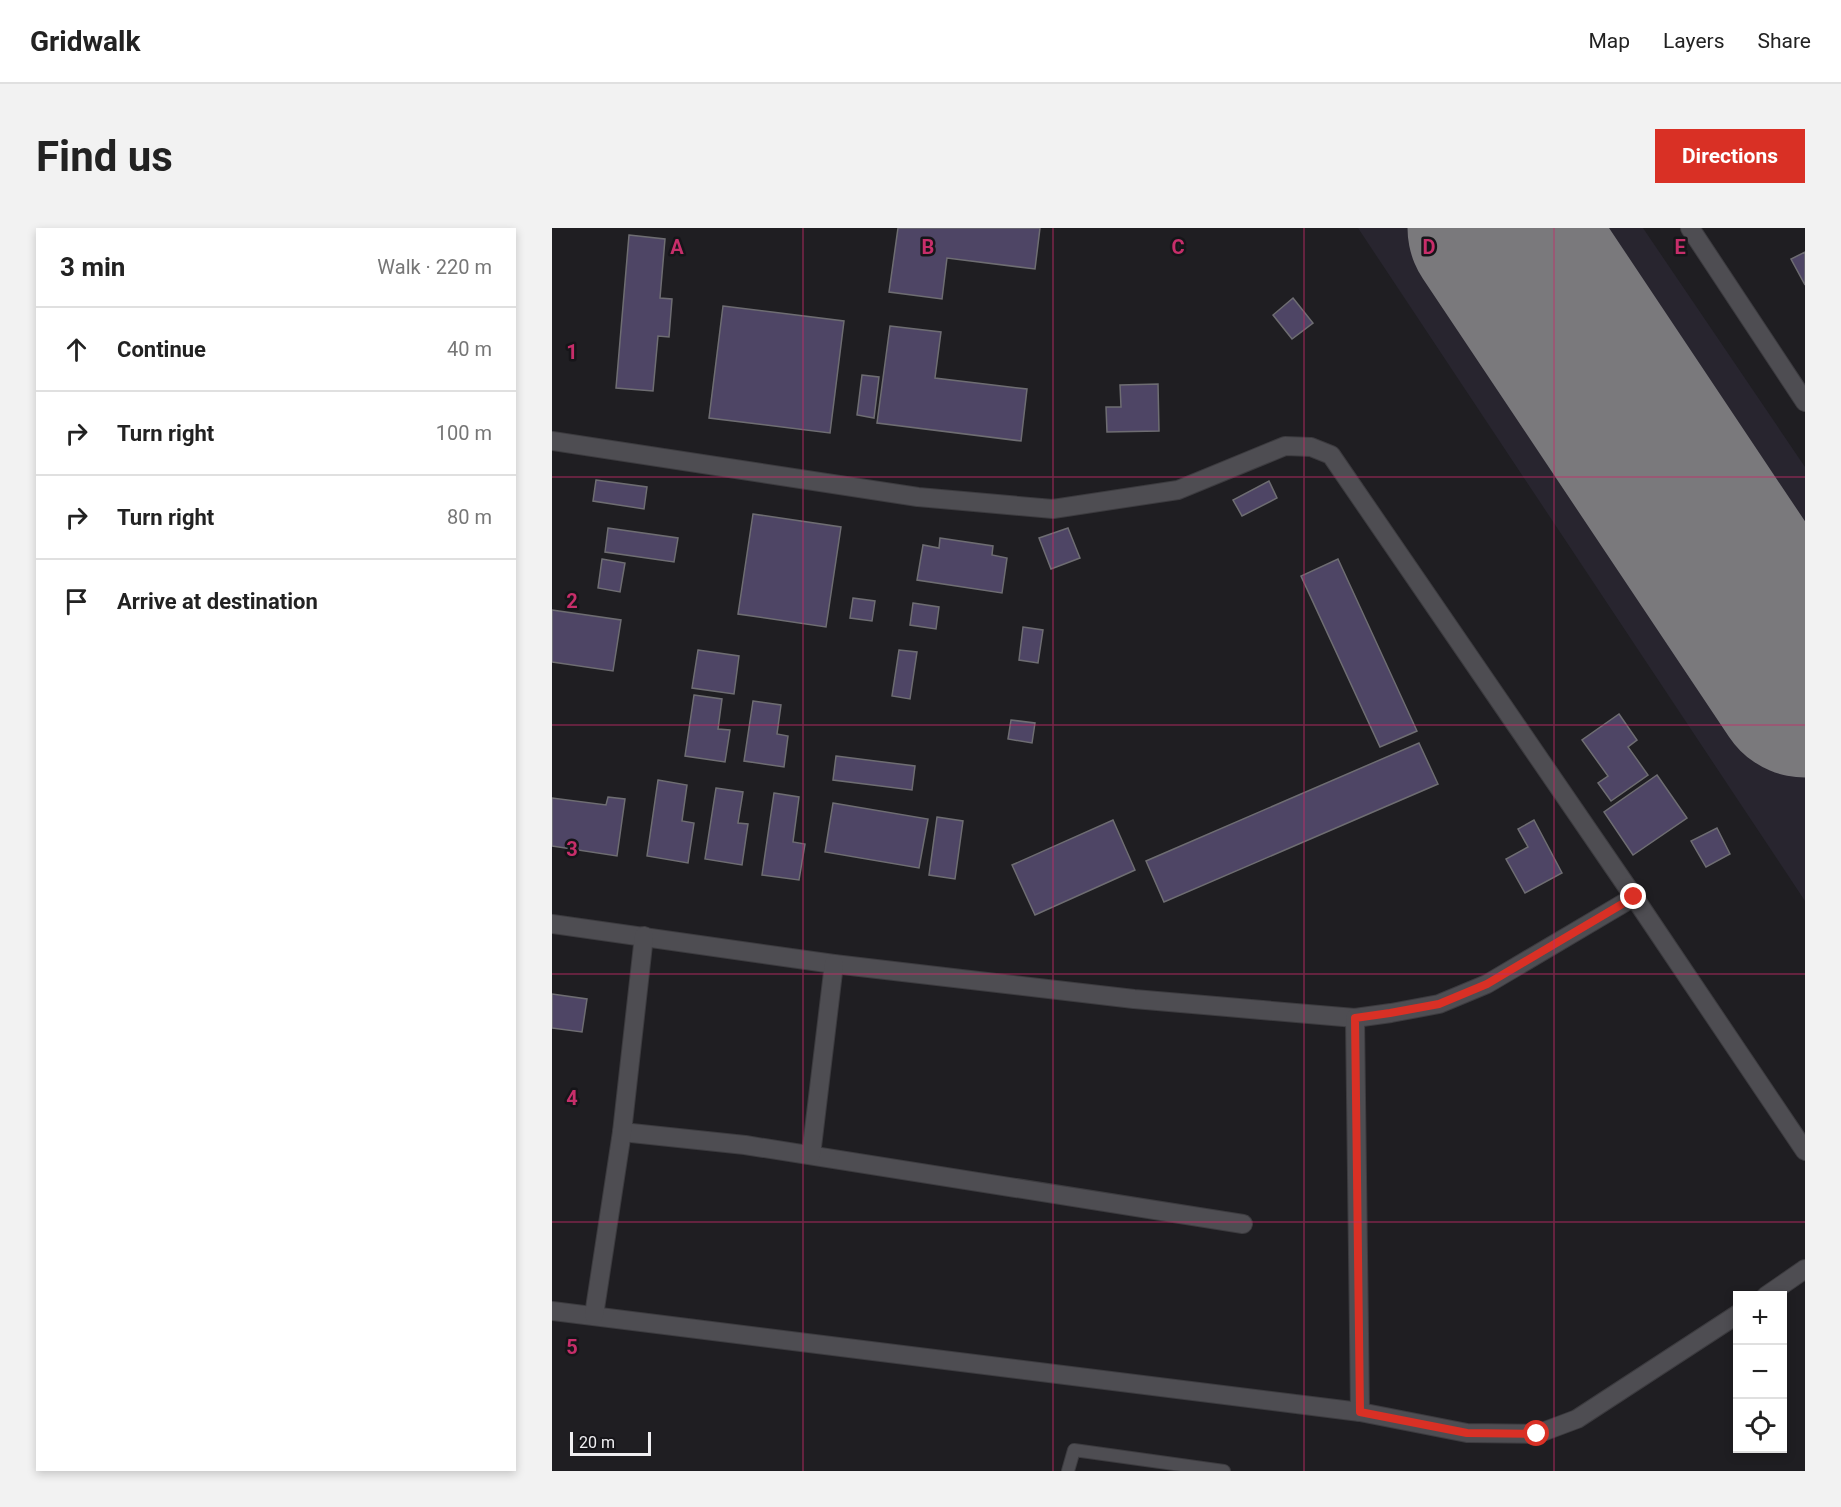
<!DOCTYPE html>
<html lang="en">
<head>
<meta charset="utf-8">
<style>
	body { margin:0; font-family:Roboto,sans-serif; background:#f2f2f2; color:#222 }
	.controls { position:absolute; right:18px; bottom:18px; display:grid; overflow:hidden; border-radius:0px; box-shadow:0 3px 9px #0003 }
	.controls button { width:54px; height:54px; display:grid; place-items:center; padding:0; border:0; border-bottom:2px solid #e0e0e0; background:#fff; color:#222; font:30px sans-serif }
	.scale { position:absolute; left:18px; bottom:15px; width:81px; box-sizing:border-box; padding-left:6px; border:3px solid #f0eff2; border-top:0; font-size:16px; line-height:21px; white-space:nowrap; color:#f0eff2; -webkit-text-stroke:4px #161519; paint-order:stroke }
	.stop { position:absolute; width:18px; height:18px; margin:-14px; border:4px solid #d93025; border-radius:50%; background:#fff }
	.stop.end { background:#d93025; border-color:#fff; box-shadow:0 2px 6px #0008 }
	.list { margin:0; padding:0; list-style:none }
	h2 { display:flex; justify-content:space-between; align-items:center; height:78px; margin:0; padding:0 24px; font-size:26px }
	h2 small { font-size:20px; font-weight:400; color:#767676 }
	.list li { display:grid; grid-template-columns:39px 1fr auto; gap:18px; align-items:center; box-sizing:border-box; height:84px; padding:0 24px; border-top:2px solid #e0e0e0 }
	.list b { display:block; font-size:22px; white-space:nowrap }
	.list em { font-size:20px; font-style:normal; color:#767676 }
	.icon { flex:none; width:33px; height:33px; fill:none; stroke:currentColor; stroke-width:2; stroke-linecap:round; stroke-linejoin:round }
	.map { position:relative; flex:none; width:1253px; height:1243px; overflow:hidden; border-radius:0px }
	header { display:flex; align-items:center; gap:36px; box-sizing:border-box; height:84px; padding:0 30px; background:#fff; border-bottom:2px solid #e0e0e0 }
	header strong { font-size:28px }
	nav { display:flex; gap:33px; margin-inline-start:auto; font-size:21px }
	.intro { display:flex; align-items:center; justify-content:space-between; box-sizing:border-box; height:144px; padding:0 36px }
	h1 { margin:0; font-size:42px }
	.button { padding:15px 27px; border-radius:0px; background:#d93025; color:#fff; font-size:21px; font-weight:700 }
	main { display:flex; gap:36px; padding:0 36px }
	aside { flex:1; background:#fff; border-radius:0px; box-shadow:0 3px 9px #0003 }
	.map>svg:first-child { display:block }
	.built { fill:#28252f }
	.lines { fill:none; stroke-linecap:round; stroke-linejoin:round }
	.runway { stroke:#7a797c; stroke-width:183 }
	.building { fill:#4e4565; stroke:#6e6d72; stroke-width:1.5 }
	.lane-casing { stroke:#3c3b3f; stroke-width:14 }
	.street-casing { stroke:#3c3b3f; stroke-width:20 }
	.lane { stroke:#4e4d52; stroke-width:12 }
	.street { stroke:#4e4d52; stroke-width:18 }
	.route { stroke:#d93025; stroke-width:8 }
	.grid { fill:none; stroke:#c72e6a; stroke-width:1.5; stroke-opacity:0.55 }
	.grid-label { font-size:20px; text-anchor:middle; font-weight:bold; fill:#c72e6a; stroke:#161519; stroke-width:5; stroke-linejoin:round; paint-order:stroke }
</style>
</head>
<body>
<header>
<strong>Gridwalk</strong>
<nav><a>Map</a><a>Layers</a><a>Share</a></nav>
</header>
<div class="intro"><h1>Find us</h1><a class="button">Directions</a></div>
<main>
<aside>
<h2>3 min<small>Walk · 220 m</small></h2>
<ul class="list">
<li><svg class="icon" aria-label="ahead" viewBox="0 0 24 24"><path d="M12 20V5M6 11l6-6 6 6"/></svg><div><b>Continue</b></div><em>40 m</em></li>
<li><svg class="icon" aria-label="right" viewBox="0 0 24 24"><path d="M7 20v-9h11M14 6l5 5-5 5"/></svg><div><b>Turn right</b></div><em>100 m</em></li>
<li><svg class="icon" aria-label="right" viewBox="0 0 24 24"><path d="M7 20v-9h11M14 6l5 5-5 5"/></svg><div><b>Turn right</b></div><em>80 m</em></li>
<li><svg class="icon" aria-label="arrive" viewBox="0 0 24 24"><path d="M6 21V4h12l-3 4 3 4H6"/></svg><div><b>Arrive at destination</b></div></li>
</ul>
</aside>
<div class="map">
<svg width="1253" height="1243" viewBox="0 0 1253 1243">
	<rect width="100%" height="100%" fill="#1f1e22"/>
	<path class="built" d="M 806,0 L 1091,0 L 1253,239 L 1253,673 Z"/>
	<g class="lines">
		<path class="runway" d="M 947,0 L 1253,458"/>
	</g>
	<g class="building">
		<path d="M 346,0 L 488,0 L 483,41 L 395,30 L 390,71 L 337,64 Z"/>
		<path d="M 77,7 L 113,11 L 108,70 L 120,71 L 117,109 L 106,108 L 101,163 L 64,160 Z"/>
		<path d="M 1253,24 L 1253,57 L 1239,31 Z"/>
		<path d="M 741,70 L 761,95 L 740,111 L 721,87 Z"/>
		<path d="M 171,78 L 292,93 L 278,205 L 157,190 Z"/>
		<path d="M 338,98 L 389,104 L 383,150 L 475,161 L 469,213 L 325,195 Z"/>
		<path d="M 310,147 L 327,149 L 322,190 L 305,187 Z"/>
		<path d="M 606,156 L 607,203 L 555,204 L 554,179 L 569,179 L 568,157 Z"/>
		<path d="M 44,252 L 95,259 L 92,281 L 41,273 Z"/>
		<path d="M 717,253 L 725,270 L 690,288 L 681,272 Z"/>
		<path d="M 201,286 L 289,299 L 274,399 L 186,386 Z"/>
		<path d="M 56,300 L 126,310 L 122,334 L 53,324 Z"/>
		<path d="M 516,300 L 528,330 L 499,341 L 487,310 Z"/>
		<path d="M 388,310 L 441,318 L 440,327 L 455,330 L 450,365 L 365,352 L 371,317 L 387,320 Z"/>
		<path d="M 50,331 L 73,335 L 68,364 L 46,360 Z"/>
		<path d="M 786,331 L 865,503 L 828,519 L 749,348 Z"/>
		<path d="M 301,370 L 323,373 L 320,393 L 298,390 Z"/>
		<path d="M 361,375 L 387,379 L 384,401 L 358,397 Z"/>
		<path d="M 0,382 L 69,392 L 61,443 L 0,434 Z"/>
		<path d="M 471,399 L 491,402 L 486,435 L 467,432 Z"/>
		<path d="M 146,422 L 187,428 L 182,466 L 140,460 Z"/>
		<path d="M 347,422 L 365,424 L 358,471 L 340,468 Z"/>
		<path d="M 142,467 L 170,471 L 166,501 L 178,502 L 173,534 L 133,528 Z"/>
		<path d="M 201,473 L 229,477 L 225,506 L 236,508 L 232,539 L 192,533 Z"/>
		<path d="M 1067,486 L 1085,512 L 1076,519 L 1096,547 L 1059,573 L 1046,555 L 1056,548 L 1030,512 Z"/>
		<path d="M 459,492 L 483,495 L 480,515 L 456,511 Z"/>
		<path d="M 867,515 L 886,556 L 612,674 L 594,633 Z"/>
		<path d="M 284,528 L 363,538 L 360,562 L 281,552 Z"/>
		<path d="M 1105,547 L 1135,590 L 1081,627 L 1052,584 Z"/>
		<path d="M 106,552 L 135,557 L 130,593 L 142,595 L 136,635 L 95,628 Z"/>
		<path d="M 164,560 L 191,564 L 186,595 L 196,596 L 190,637 L 153,631 Z"/>
		<path d="M 222,565 L 247,569 L 241,614 L 253,616 L 247,652 L 210,647 Z"/>
		<path d="M 56,569 L 73,571 L 65,628 L 0,618 L 0,570 L 54,577 Z"/>
		<path d="M 281,575 L 376,591 L 367,640 L 273,624 Z"/>
		<path d="M 385,589 L 411,593 L 403,651 L 377,647 Z"/>
		<path d="M 561,592 L 583,642 L 483,687 L 460,637 Z"/>
		<path d="M 982,592 L 1010,645 L 973,665 L 954,631 L 976,619 L 966,601 Z"/>
		<path d="M 1165,600 L 1178,626 L 1154,639 L 1139,613 Z"/>
		<path d="M 0,766 L 35,771 L 30,804 L 0,800 Z"/>
	</g>
	<g class="lines">
		<defs>
			<path id="lane" d="M 516,1243 L 522,1222 L 672,1243"/>
			<g id="street">
				<path d="M 1138,0 L 1253,174"/>
				<path d="M 0,213 L 366,269 L 501,281 L 626,262 L 733,218 L 759,219 L 779,227 L 1082,669 L 1253,923"/>
				<path d="M 0,696 L 282,736 L 582,771 L 803,790 L 839,785 L 887,776 L 935,756 L 1082,669"/>
				<path d="M 803,790 L 808,1184"/>
				<path d="M 70,904 L 193,917 L 691,996"/>
				<path d="M 259,927 L 282,736"/>
				<path d="M 1214,1068 L 1253,1041"/>
				<path d="M 0,1083 L 808,1184 L 915,1205 L 985,1206 L 1025,1191 L 1186,1086"/>
				<path d="M 42,1087 L 70,904 L 92,708"/>
			</g>
		</defs>
		<use href="#lane" class="lane-casing"/>
		<use href="#street" class="street-casing"/>
		<use href="#lane" class="lane"/>
		<use href="#street" class="street"/>
	</g>
	<g class="lines">
		<path class="route" d="M 985,1206 L 915,1205 L 808,1184 L 803,790 L 838,785 L 887,776 L 935,756 L 1082,669"/>
	</g>
	<path class="grid" d="M 251,0 L 251,1243M 501,0 L 501,1243M 752,0 L 752,1243M 1002,0 L 1002,1243M 0,249 L 1253,249M 0,497 L 1253,497M 0,746 L 1253,746M 0,994 L 1253,994"/>
	<g class="grid-label">
		<text x="125" y="26">A</text>
		<text x="376" y="26">B</text>
		<text x="626" y="26">C</text>
		<text x="877" y="26">D</text>
		<text x="1128" y="26">E</text>
		<text x="20" y="131">1</text>
		<text x="20" y="380">2</text>
		<text x="20" y="628">3</text>
		<text x="20" y="877">4</text>
		<text x="20" y="1126">5</text>
	</g>
</svg>
<div class="controls">
<button>+</button>
<button>−</button>
<button><svg class="icon" aria-label="locate" viewBox="0 0 24 24"><circle cx="12" cy="12" r="6"/><path d="M12 2v4M12 18v4M2 12h4M18 12h4"/></svg></button>
</div>
<div class="scale">20 m</div>
<div class="stop" style="left:985px;top:1206px"></div>
<div class="stop end" style="left:1082px;top:669px"></div>
</div>
</main>
</body>
</html>
